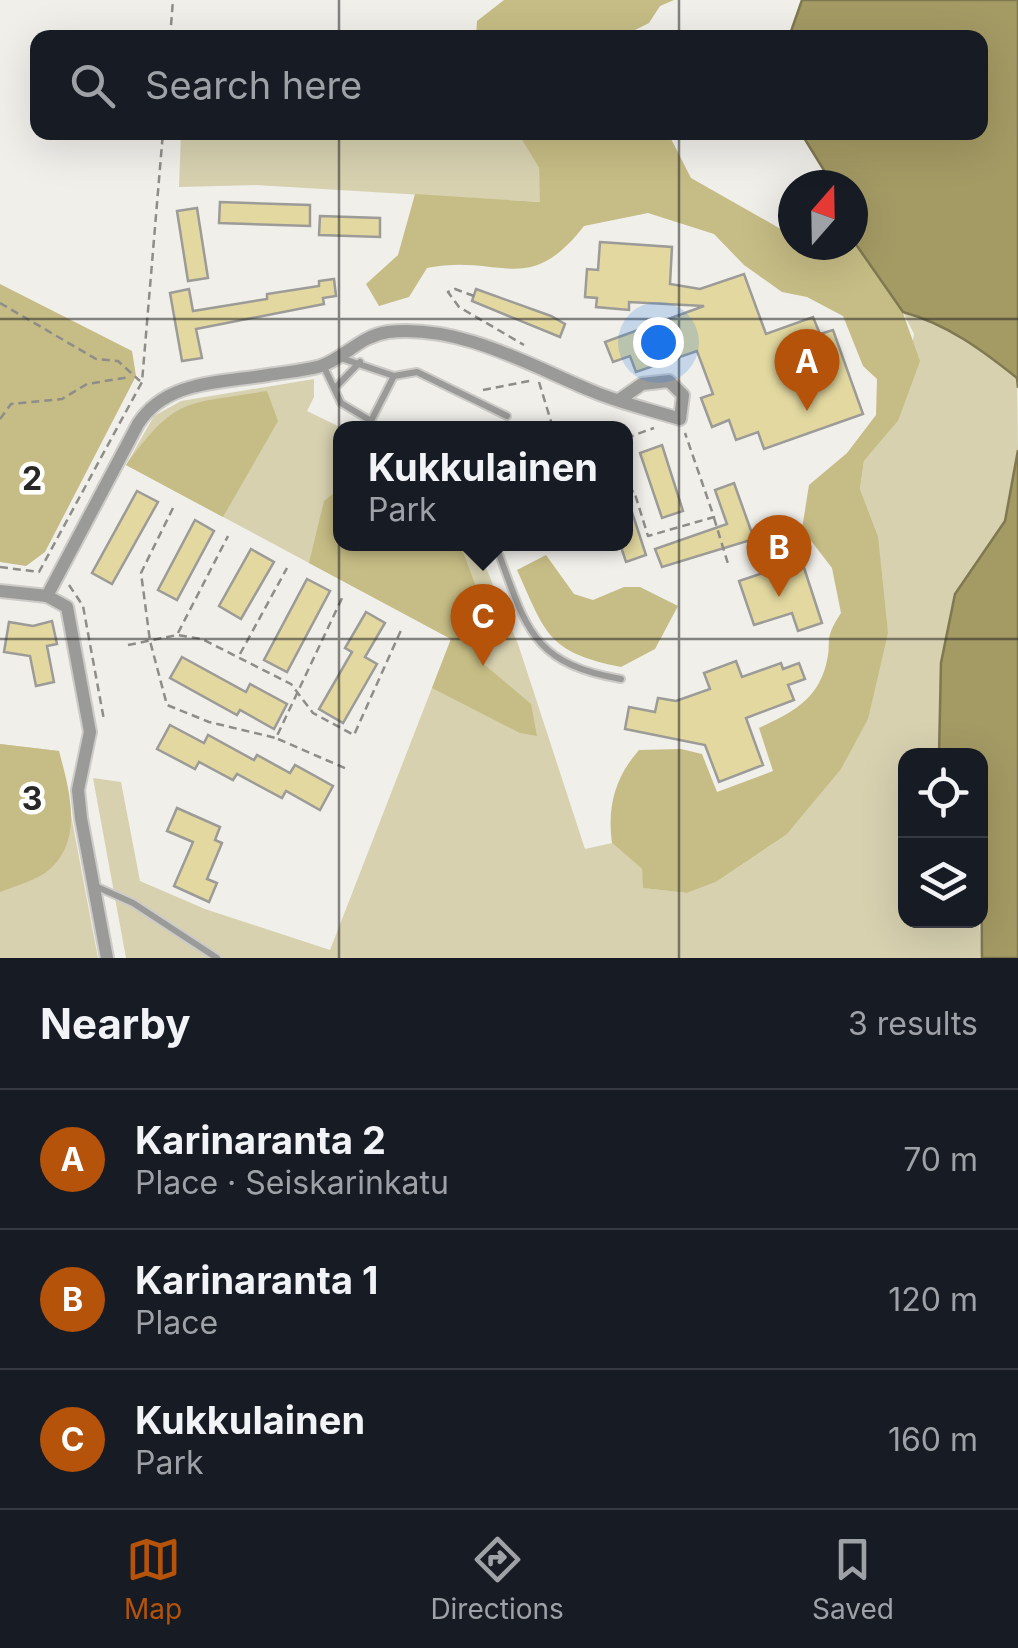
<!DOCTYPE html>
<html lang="en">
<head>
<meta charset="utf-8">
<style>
	body { margin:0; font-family:Inter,sans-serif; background:#20242c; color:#f1f3f6 }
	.controls { position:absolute; right:30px; bottom:30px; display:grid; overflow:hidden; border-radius:20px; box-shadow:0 10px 40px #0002 }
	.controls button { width:90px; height:90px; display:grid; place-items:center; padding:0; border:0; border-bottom:2px solid #363941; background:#171b24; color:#f1f3f6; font:50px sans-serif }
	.compass { position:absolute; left:778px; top:170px; width:90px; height:90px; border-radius:50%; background:#171b24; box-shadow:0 10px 40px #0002; rotate:20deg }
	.you { position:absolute; left:658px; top:342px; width:35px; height:35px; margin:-25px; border:8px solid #fff; border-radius:50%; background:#1a73e8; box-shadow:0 0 0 15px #1a73e833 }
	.badge { display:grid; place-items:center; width:65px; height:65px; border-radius:50%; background:#b45309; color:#fff; font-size:32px; font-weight:700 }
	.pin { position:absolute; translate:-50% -82px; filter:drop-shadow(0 2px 5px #0008) }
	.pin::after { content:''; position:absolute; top:52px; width:35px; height:30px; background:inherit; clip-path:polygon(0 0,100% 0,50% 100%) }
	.popup { position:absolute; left:333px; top:421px; width:300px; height:130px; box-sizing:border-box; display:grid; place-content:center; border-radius:20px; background:#171b24; filter:drop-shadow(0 2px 8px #0005); font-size:32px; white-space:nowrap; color:#9ea1a6 }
	.popup b { font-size:38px; color:#f1f3f6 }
	.popup::after { content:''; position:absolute; left:50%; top:100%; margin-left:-20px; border:20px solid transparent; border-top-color:#171b24 }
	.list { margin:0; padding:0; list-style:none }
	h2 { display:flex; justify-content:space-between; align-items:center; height:130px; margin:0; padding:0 40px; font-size:42px }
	h2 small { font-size:32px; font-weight:400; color:#9ea1a6 }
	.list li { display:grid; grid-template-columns:65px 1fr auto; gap:30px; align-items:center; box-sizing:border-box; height:140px; padding:0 40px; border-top:2px solid #363941 }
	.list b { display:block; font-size:38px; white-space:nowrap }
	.list p { margin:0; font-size:32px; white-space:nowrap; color:#9ea1a6 }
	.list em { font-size:32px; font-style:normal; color:#9ea1a6 }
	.icon { flex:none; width:55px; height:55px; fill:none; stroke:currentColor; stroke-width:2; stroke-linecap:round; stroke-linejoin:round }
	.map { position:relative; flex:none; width:1018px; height:958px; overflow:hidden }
	.search { position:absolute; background:#171b24; box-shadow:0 10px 40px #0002; left:30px; right:30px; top:30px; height:110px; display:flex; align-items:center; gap:25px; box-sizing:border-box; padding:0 35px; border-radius:20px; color:#9ea1a6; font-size:38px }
	.sheet { height:550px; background:#171b24 }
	nav { display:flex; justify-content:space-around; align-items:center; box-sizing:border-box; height:140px; border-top:2px solid #363941; background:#171b24; font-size:28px; color:#9ea1a6 }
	nav a { display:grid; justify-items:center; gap:5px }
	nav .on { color:#b45309 }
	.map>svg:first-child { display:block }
	.green { fill:#d7d1b0 }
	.forest { fill:#c6bc85 }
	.water { fill:#a49a64; stroke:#7f7851; stroke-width:2.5 }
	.building { fill:#e2d8a0; stroke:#9c9b97; stroke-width:2.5 }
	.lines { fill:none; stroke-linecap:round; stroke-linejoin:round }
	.lane-casing { stroke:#cccbc7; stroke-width:10 }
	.street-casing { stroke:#cccbc7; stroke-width:16 }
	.path { stroke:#8e8d89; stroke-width:2.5; stroke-dasharray:8 5; stroke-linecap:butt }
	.lane { stroke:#9a9a98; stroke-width:6 }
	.street { stroke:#9a9a98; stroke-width:12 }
	.grid { fill:none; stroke:#282826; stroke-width:2.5; stroke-opacity:0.55 }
	.grid-label { font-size:32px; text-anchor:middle; font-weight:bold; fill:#282826; stroke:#fffffe; stroke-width:9; stroke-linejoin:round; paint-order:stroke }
</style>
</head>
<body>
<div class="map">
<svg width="1018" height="958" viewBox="0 0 1018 958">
	<rect width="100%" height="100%" fill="#f0efea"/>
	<g class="green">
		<path d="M 518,132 L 539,168 L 541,202 L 256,185 L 179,187 L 181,133 Z"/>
		<path d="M 903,312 C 947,324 982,350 1017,378 L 1018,450 L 1006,521 L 955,594 L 941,663 L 939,755 L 906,756 L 906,921 L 979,921 L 982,958 L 126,958 L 93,778 L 121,782 L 140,881 L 205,909 L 330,950 L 451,639 L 126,465 L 154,416 L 181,401 L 314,379 L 314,397 L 307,411 L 342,428 L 340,544 L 476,544 L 518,644 L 585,849 L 612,843 L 642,869 L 644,888 L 687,893 L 716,882 L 786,835 L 878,536 L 860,489 L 864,461 L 898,421 L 914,334 Z"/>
		<path d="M 0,744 L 59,751 L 98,958 L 0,958 Z"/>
	</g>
	<g class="forest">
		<path d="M 504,0 L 674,0 L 660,6 L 649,23 L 631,32 L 633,37 L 476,37 L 477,21 Z"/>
		<path d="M 518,133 L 668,133 L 691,178 L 793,236 L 793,245 L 855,243 L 903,313 L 920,361 L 898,421 L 864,461 L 860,489 L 878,536 L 888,633 L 868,719 L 841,769 L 786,835 L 716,882 L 687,893 L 643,888 L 642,869 L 612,843 C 607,807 615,777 639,750 L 681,749 L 702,754 L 717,792 L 773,771 L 759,728 C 790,713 816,702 826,665 C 833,639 822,642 841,613 L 832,568 L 802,529 L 809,485 L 847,453 L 876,415 L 877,379 L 863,366 L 843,316 L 807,297 L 782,292 L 744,265 L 714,234 L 648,213 L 584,226 C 527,299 501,253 427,268 L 409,297 L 379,306 L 366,284 L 398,255 L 415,194 L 540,202 L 539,168 Z"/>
		<path d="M 0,284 L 132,351 L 136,376 L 45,552 L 26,566 L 0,562 Z"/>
		<path d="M 267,391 L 278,421 L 223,517 L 126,465 C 177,395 186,405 267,391 Z"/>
		<path d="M 340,488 L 340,544 L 454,544 L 462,549 L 493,633 L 479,660 L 531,704 L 537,736 L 520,733 L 432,688 L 451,639 L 309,563 L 324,501 Z"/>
		<path d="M 546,555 L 574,594 L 593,600 L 624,587 L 640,587 L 678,606 L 655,649 L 621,667 C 547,652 546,634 517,570 Z"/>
		<path d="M 0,744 L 59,751 C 69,789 84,838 50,869 C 38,880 15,886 0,892 Z"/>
	</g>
	<g class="water">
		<path d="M 802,0 L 1018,0 L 1018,388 L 1017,378 C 982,350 947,324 903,312 L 855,243 L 853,185 L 833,185 L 801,133 L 980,132 L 980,38 L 789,37 Z"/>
		<path d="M 1018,450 L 1018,958 L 982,958 L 980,756 L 939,755 L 941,663 L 955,594 L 1005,521 Z"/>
	</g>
	<g class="building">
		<path d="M 220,202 L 310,205 L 310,226 L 219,223 Z"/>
		<path d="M 197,208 L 208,278 L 188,281 L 177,211 Z"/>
		<path d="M 320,216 L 380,218 L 380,237 L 319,235 Z"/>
		<path d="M 600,242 L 672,247 L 670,284 L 700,289 L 744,274 L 766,334 L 813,317 L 820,334 L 833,330 L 863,414 L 764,449 L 758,432 L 736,440 L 729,420 L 712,427 L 701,398 L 713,394 L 697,351 L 636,372 L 630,356 L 613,362 L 605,342 L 704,306 L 629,302 L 629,310 L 596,307 L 597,298 L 585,297 L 587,269 L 598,270 Z"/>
		<path d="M 334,279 L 336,296 L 323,298 L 324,304 L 196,329 L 202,358 L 182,361 L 170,293 L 189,289 L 193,311 L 267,299 L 267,294 L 319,286 L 319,281 Z"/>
		<path d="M 476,289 L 551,316 L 565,324 L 560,337 L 472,301 Z"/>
		<path d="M 662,445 L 683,511 L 662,518 L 640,453 Z"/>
		<path d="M 734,483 L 754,539 L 662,567 L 655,549 L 727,524 L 715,490 Z"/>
		<path d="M 137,491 L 158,502 L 112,584 L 92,573 Z"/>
		<path d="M 628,500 L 646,555 L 626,562 L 620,544 L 626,544 Z"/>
		<path d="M 195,520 L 214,531 L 177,600 L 158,590 Z"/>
		<path d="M 795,540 L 822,623 L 798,631 L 792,613 L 754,625 L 739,581 L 778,568 L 772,547 Z"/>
		<path d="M 251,549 L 274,562 L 241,619 L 219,606 Z"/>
		<path d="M 307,579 L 330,591 L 287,672 L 264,660 Z"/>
		<path d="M 366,612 L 385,623 L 365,657 L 377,664 L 343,723 L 319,709 L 352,652 L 345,648 Z"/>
		<path d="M 52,621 L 57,644 L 47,646 L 54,682 L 36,686 L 30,656 L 4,652 L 9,622 L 33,626 Z"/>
		<path d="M 182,657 L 246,692 L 250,684 L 287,704 L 274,729 L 240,710 L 237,715 L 170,678 Z"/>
		<path d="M 736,661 L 742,677 L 781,663 L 783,669 L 799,663 L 805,679 L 788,685 L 794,700 L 746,718 L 763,765 L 719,782 L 705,745 L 625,729 L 629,707 L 655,712 L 658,698 L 676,701 L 710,689 L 704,673 Z"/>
		<path d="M 170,725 L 204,743 L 208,735 L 254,760 L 257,755 L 290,773 L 295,765 L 333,786 L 320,810 L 286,791 L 282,798 L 237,774 L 233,780 L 199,762 L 195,769 L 157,749 Z"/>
		<path d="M 177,808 L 220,827 L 215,840 L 222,843 L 207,879 L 217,883 L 209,902 L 174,886 L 193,842 L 167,831 Z"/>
	</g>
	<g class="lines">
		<defs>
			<g id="lane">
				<path d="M 341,358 L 394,376 L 417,372 L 507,416"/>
				<path d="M 323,365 L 341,403 L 371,421 L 394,376"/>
				<path d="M 335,388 L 360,362"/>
				<path d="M 495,544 C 526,623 527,663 621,679"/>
				<path d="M 95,886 L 133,903 L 217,958"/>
			</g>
			<g id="street">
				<path d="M 0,591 L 47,596 L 138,424 C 166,380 220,383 268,375 C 285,372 304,371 321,366 C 346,357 360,336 388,332 C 460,324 529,365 592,391 C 620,403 651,410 680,419 L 683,395 L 669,381 L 642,384 L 619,400"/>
				<path d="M 47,596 L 67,607 L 90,732 L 78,790 L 81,818 L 107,958"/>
			</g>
		</defs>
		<use href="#lane" class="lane-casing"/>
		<use href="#street" class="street-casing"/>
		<g class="path">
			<path d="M 170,38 L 173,0"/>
			<path d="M 474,296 L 455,289 L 448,292 L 459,307 L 524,345"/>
			<path d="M 0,303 L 96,359 L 118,361 L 140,381"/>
			<path d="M 539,382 L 553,428"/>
			<path d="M 483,390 L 534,380"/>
			<path d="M 0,419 L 11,404 L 62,399 L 87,384 L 130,377"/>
			<path d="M 626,438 L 654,428"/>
			<path d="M 626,493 L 634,491 L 648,536 L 714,517 L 685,433"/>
			<path d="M 173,508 L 141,573 L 150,641 L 167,705 L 209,722 L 276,738 L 343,596"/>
			<path d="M 714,518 L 729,567"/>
			<path d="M 0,567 L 39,572 L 142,382 L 163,132"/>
			<path d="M 69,585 L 83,606 L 104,720"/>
			<path d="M 178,633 L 228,536"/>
			<path d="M 128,645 L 177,635 L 202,639 L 291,684 L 313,713 L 354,735 L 402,628"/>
			<path d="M 240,654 L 287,568"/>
			<path d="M 278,739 L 347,769"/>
		</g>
		<use href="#lane" class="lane"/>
		<use href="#street" class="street"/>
	</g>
	<path class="grid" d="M 339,0 L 339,38M 679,0 L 679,38M 339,132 L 339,958M 679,132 L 679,958M 0,319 L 1018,319M 0,639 L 1018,639"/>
	<g class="grid-label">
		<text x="32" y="490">2</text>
		<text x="32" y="810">3</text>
	</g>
</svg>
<div class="controls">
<button><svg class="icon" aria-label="locate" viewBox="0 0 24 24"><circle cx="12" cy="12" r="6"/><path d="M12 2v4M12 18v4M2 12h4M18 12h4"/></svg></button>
<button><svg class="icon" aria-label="layers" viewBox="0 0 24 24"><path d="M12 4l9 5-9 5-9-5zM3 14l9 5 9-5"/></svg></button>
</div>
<svg class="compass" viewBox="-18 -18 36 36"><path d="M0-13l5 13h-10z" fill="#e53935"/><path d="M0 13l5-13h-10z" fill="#9ea1a6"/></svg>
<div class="you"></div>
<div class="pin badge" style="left:807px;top:411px">A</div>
<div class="pin badge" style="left:779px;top:597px">B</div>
<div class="pin badge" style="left:483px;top:666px">C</div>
<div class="popup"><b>Kukkulainen</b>Park</div>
<div class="search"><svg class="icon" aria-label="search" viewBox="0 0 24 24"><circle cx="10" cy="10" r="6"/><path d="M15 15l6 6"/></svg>Search here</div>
</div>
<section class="sheet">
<h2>Nearby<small>3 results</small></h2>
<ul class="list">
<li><span class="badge">A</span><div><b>Karinaranta 2</b><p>Place · Seiskarinkatu</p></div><em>70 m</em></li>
<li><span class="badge">B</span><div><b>Karinaranta 1</b><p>Place</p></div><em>120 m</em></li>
<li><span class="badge">C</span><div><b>Kukkulainen</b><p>Park</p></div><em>160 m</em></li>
</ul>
</section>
<nav>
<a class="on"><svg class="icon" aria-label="map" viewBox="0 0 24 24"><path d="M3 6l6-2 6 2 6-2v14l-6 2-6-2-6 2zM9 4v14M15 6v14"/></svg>Map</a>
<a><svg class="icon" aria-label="directions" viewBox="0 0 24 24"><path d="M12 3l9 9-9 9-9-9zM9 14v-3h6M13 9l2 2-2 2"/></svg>Directions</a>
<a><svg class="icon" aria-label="saved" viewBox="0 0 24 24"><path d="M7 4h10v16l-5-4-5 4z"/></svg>Saved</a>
</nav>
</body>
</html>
